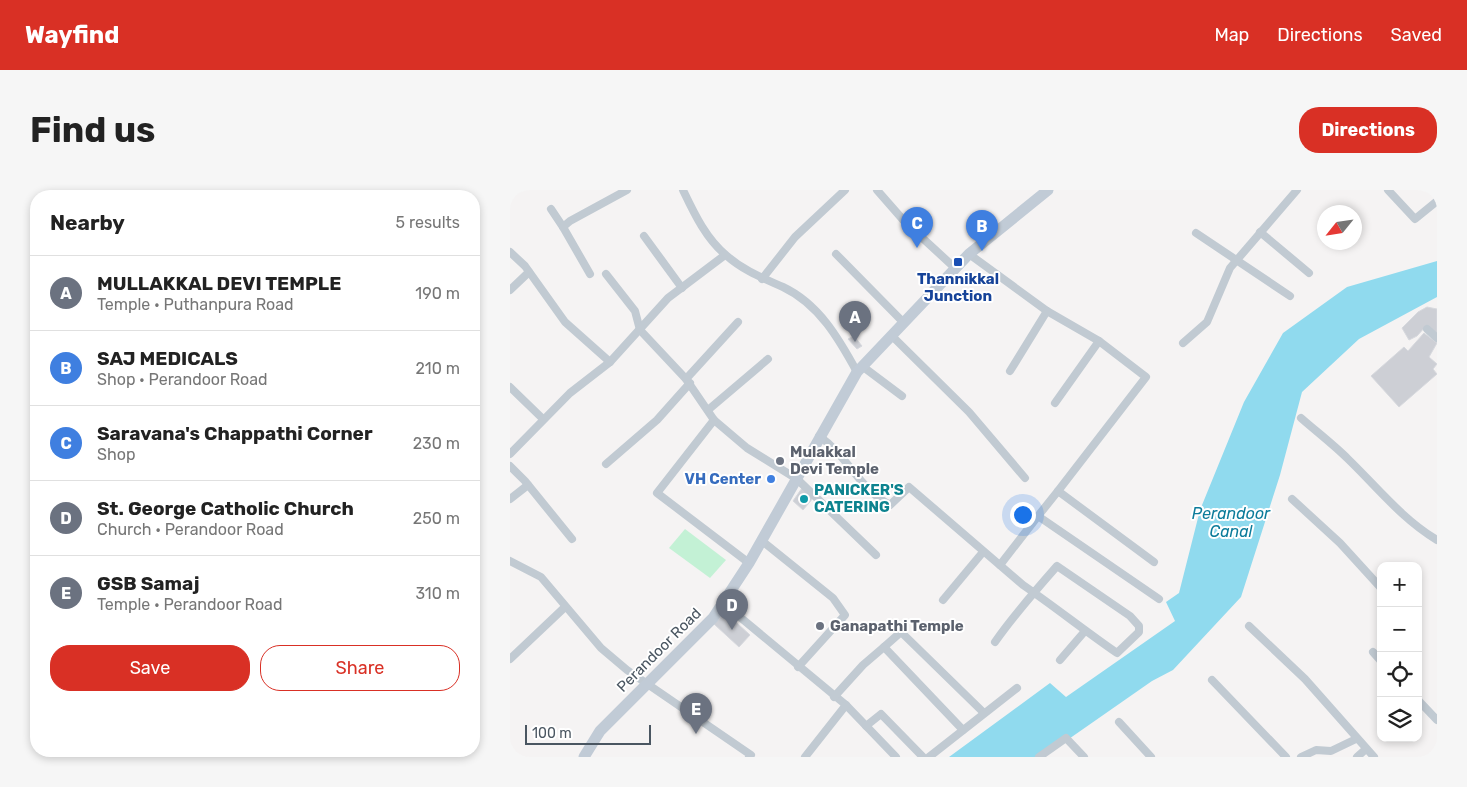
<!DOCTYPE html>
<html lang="en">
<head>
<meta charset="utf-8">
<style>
	body { margin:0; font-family:Rubik,sans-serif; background:#f6f6f6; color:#222 }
	.controls { position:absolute; right:15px; bottom:15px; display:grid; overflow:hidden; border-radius:10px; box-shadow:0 2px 8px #0003 }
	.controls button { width:45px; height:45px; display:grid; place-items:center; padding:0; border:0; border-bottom:1px solid #e0e0e0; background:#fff; color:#222; font:25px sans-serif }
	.compass { position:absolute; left:807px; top:15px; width:45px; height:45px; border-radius:50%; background:#fff; box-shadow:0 2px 8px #0003; rotate:240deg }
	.scale { position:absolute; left:15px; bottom:12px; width:126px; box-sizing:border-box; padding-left:5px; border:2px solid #4a5661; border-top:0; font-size:14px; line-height:18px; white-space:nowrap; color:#4a5661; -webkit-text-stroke:4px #fff; paint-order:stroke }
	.you { position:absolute; left:512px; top:324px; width:18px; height:18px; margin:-12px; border:4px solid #fff; border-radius:50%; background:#1a73e8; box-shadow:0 0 0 8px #1a73e833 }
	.badge { display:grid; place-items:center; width:32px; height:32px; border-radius:50%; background:#d93025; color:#fff; font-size:16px; font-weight:700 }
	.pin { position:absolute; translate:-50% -41px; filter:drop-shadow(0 1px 2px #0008) }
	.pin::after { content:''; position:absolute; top:26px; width:18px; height:15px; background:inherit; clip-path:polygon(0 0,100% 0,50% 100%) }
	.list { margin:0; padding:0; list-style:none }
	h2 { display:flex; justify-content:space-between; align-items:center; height:65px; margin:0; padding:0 20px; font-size:21px }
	h2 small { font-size:16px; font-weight:400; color:#767676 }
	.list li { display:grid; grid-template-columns:32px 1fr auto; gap:15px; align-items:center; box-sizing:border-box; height:75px; padding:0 20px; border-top:1px solid #e0e0e0 }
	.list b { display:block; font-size:19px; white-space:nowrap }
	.list p { margin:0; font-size:16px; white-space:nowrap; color:#767676 }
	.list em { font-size:16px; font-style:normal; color:#767676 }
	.actions { display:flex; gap:10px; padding:15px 20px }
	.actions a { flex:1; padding:11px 0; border:1px solid #d93025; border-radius:20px; text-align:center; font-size:18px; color:#d93025 }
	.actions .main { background:#d93025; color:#fff }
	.icon { flex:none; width:28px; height:28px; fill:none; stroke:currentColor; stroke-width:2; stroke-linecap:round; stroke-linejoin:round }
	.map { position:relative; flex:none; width:927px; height:567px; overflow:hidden; border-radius:20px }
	header { display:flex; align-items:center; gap:30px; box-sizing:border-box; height:70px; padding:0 25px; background:#d93025; color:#fff }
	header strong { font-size:24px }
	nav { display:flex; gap:28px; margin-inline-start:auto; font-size:18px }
	.intro { display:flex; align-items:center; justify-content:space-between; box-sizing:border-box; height:120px; padding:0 30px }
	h1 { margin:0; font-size:35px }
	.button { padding:12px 22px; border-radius:20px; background:#d93025; color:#fff; font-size:18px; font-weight:700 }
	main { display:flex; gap:30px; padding:0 30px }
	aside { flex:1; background:#fff; border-radius:20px; box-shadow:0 2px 8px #0003 }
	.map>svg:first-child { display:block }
	.green { fill:#c3f1d5 }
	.water { fill:#90daee }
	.building { fill:#cdcfd5; stroke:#d7d9de }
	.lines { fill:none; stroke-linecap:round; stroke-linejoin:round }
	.minor { stroke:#c1cad2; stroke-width:8 }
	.secondary { stroke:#c1cbd6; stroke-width:11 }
	.transit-dot { fill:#1a4fb4; stroke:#fff; stroke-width:2 }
	.worship-dot { fill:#6b7280; stroke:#fff; stroke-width:2 }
	.shop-dot { fill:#3f7fe0; stroke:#fff; stroke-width:2 }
	.culture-dot { fill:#0f9aa8; stroke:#fff; stroke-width:2 }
	.labels { text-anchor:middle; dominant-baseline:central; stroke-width:4; stroke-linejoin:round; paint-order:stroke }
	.transit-label { font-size:15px; font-weight:bold; fill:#164399; stroke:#fff }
	.worship-label { font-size:15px; font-weight:bold; fill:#5b616d; stroke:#fff; text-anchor:start }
	.shop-label { font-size:15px; font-weight:bold; fill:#366cbe; stroke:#fff; text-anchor:end }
	.culture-label { font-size:15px; font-weight:bold; fill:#0d838f; stroke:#fff; text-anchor:start }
	.street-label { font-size:15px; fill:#4a5661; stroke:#fff }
	.water-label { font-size:16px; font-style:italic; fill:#0c7c9b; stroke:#fff }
</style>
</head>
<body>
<header>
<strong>Wayfind</strong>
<nav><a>Map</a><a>Directions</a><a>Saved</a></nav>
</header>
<div class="intro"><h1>Find us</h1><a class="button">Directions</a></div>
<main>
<aside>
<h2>Nearby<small>5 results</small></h2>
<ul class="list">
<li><span class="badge" style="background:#6b7280">A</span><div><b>MULLAKKAL DEVI TEMPLE</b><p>Temple · Puthanpura Road</p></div><em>190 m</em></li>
<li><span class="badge" style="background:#3f7fe0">B</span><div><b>SAJ MEDICALS</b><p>Shop · Perandoor Road</p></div><em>210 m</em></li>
<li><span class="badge" style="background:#3f7fe0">C</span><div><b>Saravana's Chappathi Corner</b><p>Shop</p></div><em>230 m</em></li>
<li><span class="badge" style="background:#6b7280">D</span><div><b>St. George Catholic Church</b><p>Church · Perandoor Road</p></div><em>250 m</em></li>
<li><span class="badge" style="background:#6b7280">E</span><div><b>GSB Samaj</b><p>Temple · Perandoor Road</p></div><em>310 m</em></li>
</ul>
<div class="actions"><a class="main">Save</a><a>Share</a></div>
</aside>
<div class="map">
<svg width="927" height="567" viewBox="0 0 927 567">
	<rect width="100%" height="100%" fill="#f5f3f3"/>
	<path class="green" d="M 175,339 L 216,370 L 200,388 L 159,358 Z"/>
	<path class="water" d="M 927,71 L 927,107 L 849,149 L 792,202 L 770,285 L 731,407 L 663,480 L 642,491 L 533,567 L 439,567 L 540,493 L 556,507 L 665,431 L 656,412 L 669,403 L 690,320 L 734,212 L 773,143 L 837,97 Z"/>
	<g class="building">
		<path d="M 917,117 L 927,119 L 927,143 L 916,136 L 907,146 L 899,150 L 892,138 L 908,122 Z"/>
		<path d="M 914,143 L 927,153 L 919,167 L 927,174 L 923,179 L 927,184 L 889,217 L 861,186 L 894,157 L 898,161 Z"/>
		<path d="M 344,146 L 352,156 L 347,159 L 338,149 Z"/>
		<path d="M 292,298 L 304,307 L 293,320 L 283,311 Z"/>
		<path d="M 215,422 L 240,445 L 229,457 L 204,434 Z"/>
	</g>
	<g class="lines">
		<g class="minor">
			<path d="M 173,0 C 184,23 196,49 217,66 C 234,81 253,88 273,97 C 309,114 329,149 347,182"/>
			<path d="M 367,0 L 395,32 L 445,78"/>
			<path d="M 878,0 L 905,29 L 927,11"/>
			<path d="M 41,19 L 53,37"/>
			<path d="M 750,42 L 799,83"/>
			<path d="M 686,43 L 780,106"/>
			<path d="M 134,46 L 172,98"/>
			<path d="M 0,62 L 15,76 L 55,132 L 100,172"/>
			<path d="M 326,64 L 394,133"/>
			<path d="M 459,64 L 537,121 L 589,151 L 636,187 L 548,301 L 644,372"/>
			<path d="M 80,84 L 53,37 L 60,31 L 117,0"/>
			<path d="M 96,84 L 125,121 L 130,140 L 176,189 L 204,230 L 237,258 L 287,289 L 366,365"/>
			<path d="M 252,89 L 285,47 L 335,0"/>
			<path d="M 0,100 L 19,82"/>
			<path d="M 917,139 L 927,148"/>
			<path d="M 382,146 L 459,222 L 515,288"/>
			<path d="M 673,153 L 697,132 L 720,78 L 787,0"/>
			<path d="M 352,176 L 392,206"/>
			<path d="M 500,181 L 537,121"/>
			<path d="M 176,189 L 228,132"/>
			<path d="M 0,197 L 33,229"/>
			<path d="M 545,213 L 589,151"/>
			<path d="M 198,220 L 258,169"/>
			<path d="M 791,228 C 807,242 824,255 838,269 C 867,297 892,329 927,350"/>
			<path d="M 204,230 L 147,303 L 239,373"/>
			<path d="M 309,246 C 338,266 348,298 380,315 L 399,297 L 513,395 C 545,417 575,441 607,463 L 629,442 L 629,436 L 620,426 L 547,376 C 525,401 503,426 485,452"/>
			<path d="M 0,264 L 60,203 L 100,172 L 158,108 L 215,65"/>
			<path d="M 96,274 L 147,230 L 180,193"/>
			<path d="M 0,276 L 15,291 L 62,349"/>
			<path d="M 548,301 L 528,326 L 649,409"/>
			<path d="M 0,309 L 18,295"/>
			<path d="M 782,309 L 830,353 L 871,398"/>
			<path d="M 251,350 L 323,408 L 335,425 L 288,477"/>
			<path d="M 0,371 L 31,387 L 91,458 L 117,480 L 241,565 L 239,567"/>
			<path d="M 490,375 L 528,326"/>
			<path d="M 433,410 L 473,362"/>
			<path d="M 213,413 L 336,515 L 386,567"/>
			<path d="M 739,436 L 795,489 L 864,567"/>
			<path d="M 374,457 L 391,442 L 474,523"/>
			<path d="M 863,462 L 871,471"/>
			<path d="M 0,469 L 55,417"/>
			<path d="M 550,470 L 575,441"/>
			<path d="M 702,490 L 776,567"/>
			<path d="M 324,507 L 353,475 L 374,457 L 453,540"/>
			<path d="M 908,510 L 927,530"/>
			<path d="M 609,532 L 641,567"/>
			<path d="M 356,536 L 371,524 L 413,567"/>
			<path d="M 295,567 L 336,515"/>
			<path d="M 419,567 L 507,498"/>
			<path d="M 529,567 L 556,548 L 574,567"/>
			<path d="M 791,567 L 806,560 L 821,561 L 846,549"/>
			<path d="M 847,567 L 856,559"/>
			<path d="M 926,567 L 927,566"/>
		</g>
		<path class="secondary" d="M 74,567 L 90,541 L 203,428 L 239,373 L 347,182 L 459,64 L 538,0"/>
	</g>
	<rect class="transit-dot" x="443" y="67" width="10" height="10" rx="2.5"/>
	<g class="worship-dot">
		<circle cx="270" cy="271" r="5"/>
		<circle cx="310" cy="436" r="5"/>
	</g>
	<circle class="shop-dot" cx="261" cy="289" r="5"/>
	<circle class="culture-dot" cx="294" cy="309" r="5"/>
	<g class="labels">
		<g class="transit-label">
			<text x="448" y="89">Thannikkal<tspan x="448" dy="17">Junction</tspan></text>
		</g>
		<g class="worship-label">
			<text x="280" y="262">Mulakkal<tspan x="280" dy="17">Devi Temple</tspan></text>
			<text x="320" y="436">Ganapathi Temple</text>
		</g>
		<g class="shop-label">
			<text x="251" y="289">VH Center</text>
		</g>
		<g class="culture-label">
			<text x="304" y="300">PANICKER'S<tspan x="304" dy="17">CATERING</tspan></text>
		</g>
		<g class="street-label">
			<text transform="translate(149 460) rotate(-45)">Perandoor Road</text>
		</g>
		<g class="water-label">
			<text x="721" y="323">Perandoor<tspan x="721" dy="18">Canal</tspan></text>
		</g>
	</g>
</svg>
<div class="controls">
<button>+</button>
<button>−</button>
<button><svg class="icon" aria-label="locate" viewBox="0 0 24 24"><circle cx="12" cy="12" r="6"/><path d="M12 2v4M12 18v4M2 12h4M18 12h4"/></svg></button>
<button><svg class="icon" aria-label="layers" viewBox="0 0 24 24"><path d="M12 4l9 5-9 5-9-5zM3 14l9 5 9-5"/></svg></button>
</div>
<svg class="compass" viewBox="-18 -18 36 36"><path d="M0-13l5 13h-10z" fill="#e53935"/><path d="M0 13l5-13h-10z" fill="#767676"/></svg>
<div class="scale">100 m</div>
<div class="you"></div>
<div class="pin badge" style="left:345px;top:152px;background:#6b7280">A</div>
<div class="pin badge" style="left:472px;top:61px;background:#3f7fe0">B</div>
<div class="pin badge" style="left:407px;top:58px;background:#3f7fe0">C</div>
<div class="pin badge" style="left:222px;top:440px;background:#6b7280">D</div>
<div class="pin badge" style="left:186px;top:544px;background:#6b7280">E</div>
</div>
</main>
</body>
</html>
